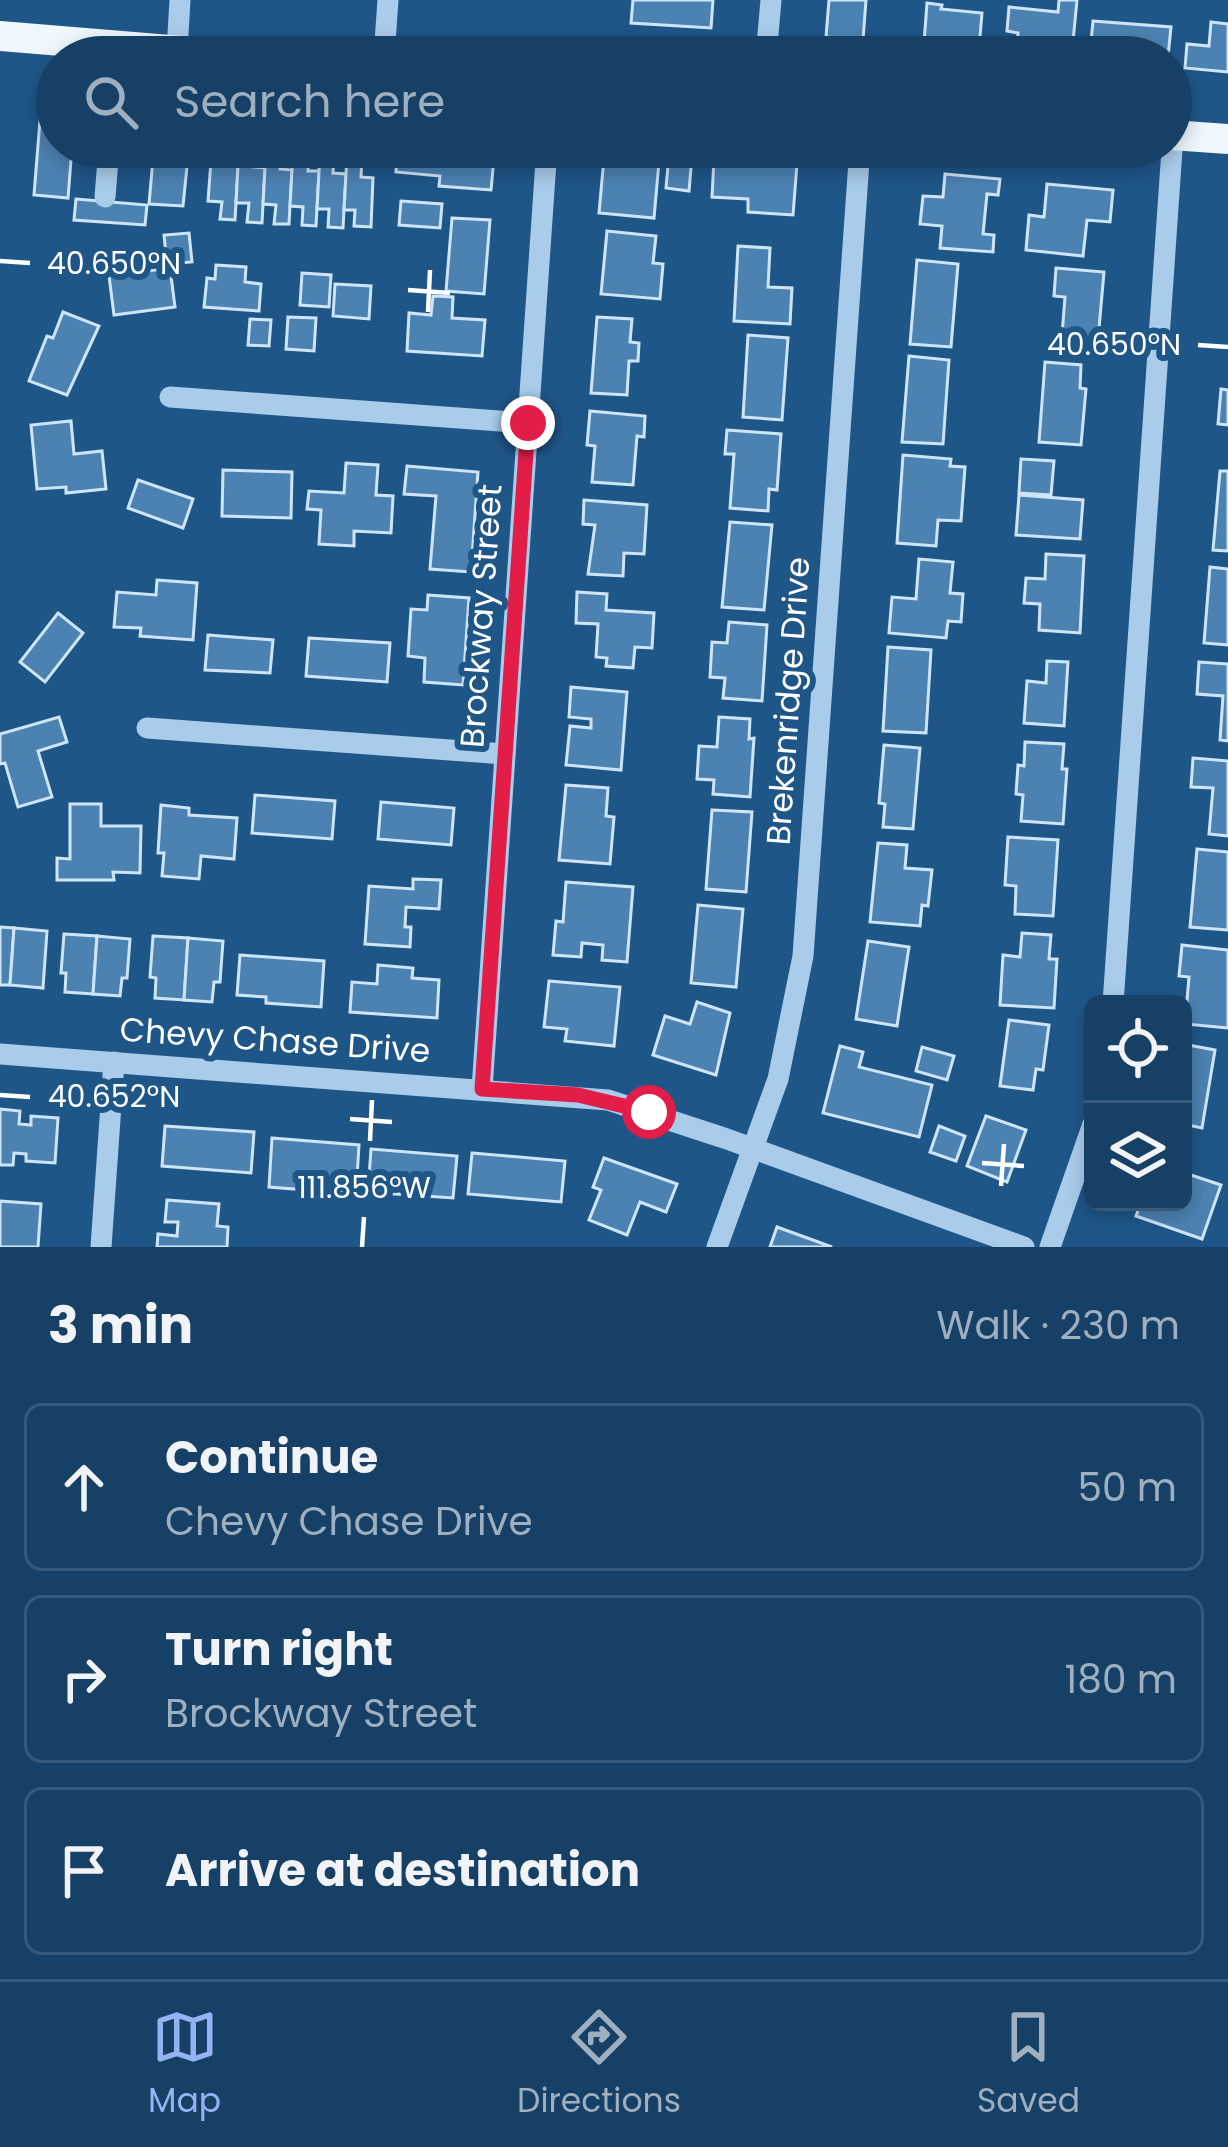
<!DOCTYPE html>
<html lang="en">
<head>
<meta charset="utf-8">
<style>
	body { margin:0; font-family:Poppins,sans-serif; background:#20476c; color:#f1f3f6 }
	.controls { position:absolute; right:36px; bottom:36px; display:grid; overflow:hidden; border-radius:18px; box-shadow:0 6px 18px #0003 }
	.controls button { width:108px; height:108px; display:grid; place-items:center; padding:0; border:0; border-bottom:3px solid #36597a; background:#174066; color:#f1f3f6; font:60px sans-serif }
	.stop { position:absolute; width:36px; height:36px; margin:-27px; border:9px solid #e11d48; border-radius:50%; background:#fff }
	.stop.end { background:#e11d48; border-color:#fff; box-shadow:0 3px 12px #0008 }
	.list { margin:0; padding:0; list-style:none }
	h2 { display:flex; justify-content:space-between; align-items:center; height:156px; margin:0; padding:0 48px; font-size:51px }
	h2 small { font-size:39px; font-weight:400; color:#9eafbf }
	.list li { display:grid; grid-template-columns:78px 1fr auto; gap:36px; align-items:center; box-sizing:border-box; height:168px; margin:0 24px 24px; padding:0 24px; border:3px solid #36597a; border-radius:18px }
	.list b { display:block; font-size:45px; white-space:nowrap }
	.list p { margin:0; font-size:39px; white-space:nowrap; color:#9eafbf }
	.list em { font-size:39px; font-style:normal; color:#9eafbf }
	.icon { flex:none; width:66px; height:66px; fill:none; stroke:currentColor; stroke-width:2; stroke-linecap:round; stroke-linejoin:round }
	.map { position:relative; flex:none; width:1228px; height:1247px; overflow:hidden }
	.search { position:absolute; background:#174066; box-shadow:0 6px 18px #0003; left:36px; right:36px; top:36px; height:132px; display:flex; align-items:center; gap:30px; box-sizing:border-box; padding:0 42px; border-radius:66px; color:#9eafbf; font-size:45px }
	.sheet { height:732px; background:#174066 }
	nav { display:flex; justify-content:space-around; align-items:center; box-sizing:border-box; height:168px; border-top:3px solid #36597a; background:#174066; font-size:33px; color:#9eafbf }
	nav a { display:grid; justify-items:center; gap:6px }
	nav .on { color:#95b2f1 }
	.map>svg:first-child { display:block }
	.building { fill:#4c82b2; stroke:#cee5f8; stroke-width:3 }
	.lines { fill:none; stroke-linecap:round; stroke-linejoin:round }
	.minor { stroke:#a9cceb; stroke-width:21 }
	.major { stroke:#eef6fe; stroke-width:30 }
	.route { stroke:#e11d48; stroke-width:15 }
	.ticks { fill:none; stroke:#fff; stroke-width:4.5 }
	.labels { text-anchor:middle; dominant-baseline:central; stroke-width:12; stroke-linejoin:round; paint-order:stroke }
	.street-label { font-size:33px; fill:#fff; stroke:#1f5688 }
	.ticks-label { font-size:30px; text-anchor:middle; fill:#fff; stroke:#1f5688; stroke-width:12; stroke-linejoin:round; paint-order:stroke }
</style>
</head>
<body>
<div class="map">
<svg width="1228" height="1247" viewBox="0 0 1228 1247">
	<rect width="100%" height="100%" fill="#1f5688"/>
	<g class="building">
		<path d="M 633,0 L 713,0 L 711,28 L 631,23 Z"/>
		<path d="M 829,0 L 866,0 L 863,40 L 826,37 Z"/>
		<path d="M 1059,0 L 1077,0 L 1072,52 L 1046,50 L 1045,56 L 1017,53 L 1018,33 L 1007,31 L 1009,7 L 1058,12 Z"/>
		<path d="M 927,3 L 942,5 L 941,9 L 982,13 L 979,48 L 924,43 Z"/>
		<path d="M 1093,21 L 1171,27 L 1168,57 L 1113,57 L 1114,43 L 1091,42 Z"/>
		<path d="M 1211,22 L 1228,24 L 1228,72 L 1185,68 L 1187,44 L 1209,46 Z"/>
		<path d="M 41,108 L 57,109 L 57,147 L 72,147 L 68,198 L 34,195 Z"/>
		<path d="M 154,147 L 189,147 L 183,206 L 149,204 Z"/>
		<path d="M 212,147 L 227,147 L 226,165 L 238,166 L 235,220 L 220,219 L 222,202 L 208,201 Z"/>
		<path d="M 398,147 L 495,147 L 491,190 L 439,186 L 440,176 L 396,172 Z"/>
		<path d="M 605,147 L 660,151 L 654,218 L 599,213 Z"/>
		<path d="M 239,148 L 254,149 L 253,167 L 265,168 L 262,223 L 247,222 L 249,203 L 236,203 Z"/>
		<path d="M 266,150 L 281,151 L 280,169 L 292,170 L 289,224 L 274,224 L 276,205 L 263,204 Z"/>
		<path d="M 293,152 L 309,153 L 308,171 L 319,171 L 316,226 L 302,225 L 303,207 L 290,206 Z"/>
		<path d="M 320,154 L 334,155 L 333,173 L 346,174 L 343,228 L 328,227 L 329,209 L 317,209 Z"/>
		<path d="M 669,154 L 692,156 L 689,191 L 666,188 Z"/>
		<path d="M 347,156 L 362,157 L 361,177 L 373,178 L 371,227 L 354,226 L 355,210 L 344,210 Z"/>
		<path d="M 714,158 L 797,164 L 793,215 L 748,212 L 748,199 L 712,197 Z"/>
		<path d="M 945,174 L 1000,179 L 998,195 L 987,194 L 983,234 L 994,235 L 993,252 L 940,248 L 942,226 L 920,224 L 923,196 L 943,197 Z"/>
		<path d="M 1047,184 L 1113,190 L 1110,222 L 1087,220 L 1083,256 L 1026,250 L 1029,215 L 1044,217 Z"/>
		<path d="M 76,199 L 147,205 L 145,225 L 74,220 Z"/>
		<path d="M 401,201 L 442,204 L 440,228 L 399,225 Z"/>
		<path d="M 452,218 L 490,220 L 484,294 L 446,291 Z"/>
		<path d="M 607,231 L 656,236 L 653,263 L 663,264 L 660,299 L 601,294 Z"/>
		<path d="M 189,233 L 192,262 L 167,264 L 164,235 Z"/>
		<path d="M 738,246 L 770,248 L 768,287 L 792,288 L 790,324 L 734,321 Z"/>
		<path d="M 917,260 L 958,264 L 951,347 L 910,344 Z"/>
		<path d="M 216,265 L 246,267 L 245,282 L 261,284 L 259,311 L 204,307 L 207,278 L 215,279 Z"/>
		<path d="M 170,268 L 175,307 L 114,315 L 109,276 Z"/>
		<path d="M 1056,268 L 1104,272 L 1097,351 L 1061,348 L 1065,297 L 1054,296 Z"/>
		<path d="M 302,273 L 331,275 L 329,307 L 300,305 Z"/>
		<path d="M 335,284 L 371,286 L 369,319 L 333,316 Z"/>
		<path d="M 433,296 L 453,297 L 452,318 L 485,320 L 482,356 L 407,351 L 409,313 L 431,315 Z"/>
		<path d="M 63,312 L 99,326 L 67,395 L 29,381 L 47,336 L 53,338 Z"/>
		<path d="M 288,317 L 316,318 L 314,351 L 286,349 Z"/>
		<path d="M 597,317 L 632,319 L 630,342 L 639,343 L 638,361 L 629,361 L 627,395 L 591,393 Z"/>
		<path d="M 250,319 L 271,320 L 269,346 L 248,345 Z"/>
		<path d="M 748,335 L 788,338 L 782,420 L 743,417 Z"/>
		<path d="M 909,356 L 949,360 L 943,444 L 902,442 Z"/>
		<path d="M 1045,362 L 1081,365 L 1080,388 L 1086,389 L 1081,445 L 1039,442 Z"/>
		<path d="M 1221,389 L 1228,390 L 1228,425 L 1218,424 Z"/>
		<path d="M 590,411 L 645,416 L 644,437 L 637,436 L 633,485 L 592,482 L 595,446 L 587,445 Z"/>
		<path d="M 71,421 L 74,454 L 102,451 L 106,489 L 66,493 L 66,487 L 37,489 L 31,425 Z"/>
		<path d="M 727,430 L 781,434 L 777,490 L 769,489 L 768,511 L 730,508 L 734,454 L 725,454 Z"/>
		<path d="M 903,455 L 951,459 L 950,466 L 965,467 L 961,521 L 938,520 L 936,546 L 897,543 Z"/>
		<path d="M 1021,459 L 1054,461 L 1051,495 L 1019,493 Z"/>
		<path d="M 346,463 L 378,465 L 376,495 L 393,496 L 391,533 L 354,531 L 354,546 L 319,544 L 321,510 L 307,509 L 309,491 L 344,493 Z"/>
		<path d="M 407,466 L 478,472 L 471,572 L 430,569 L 436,496 L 404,494 Z"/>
		<path d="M 223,470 L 292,472 L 291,518 L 222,516 Z"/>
		<path d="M 1220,471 L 1228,471 L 1228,551 L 1213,550 Z"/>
		<path d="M 138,480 L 193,499 L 183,528 L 128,508 Z"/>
		<path d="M 1019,495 L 1083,500 L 1080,539 L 1016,535 Z"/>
		<path d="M 584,500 L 647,505 L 644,554 L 624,553 L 623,576 L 588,574 L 595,525 L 583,524 Z"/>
		<path d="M 730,522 L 772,525 L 764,610 L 722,607 Z"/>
		<path d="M 1046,554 L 1084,556 L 1080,633 L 1039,630 L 1040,604 L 1024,603 L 1026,578 L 1045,579 Z"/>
		<path d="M 919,559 L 953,562 L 950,593 L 963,594 L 961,622 L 948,621 L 946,638 L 889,633 L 892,597 L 916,599 Z"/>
		<path d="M 1210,567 L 1228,569 L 1228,645 L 1204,643 Z"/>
		<path d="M 157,580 L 197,583 L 193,640 L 140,636 L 141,628 L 114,627 L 117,592 L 156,595 Z"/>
		<path d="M 577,592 L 607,594 L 606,610 L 654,613 L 652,648 L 635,647 L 633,668 L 606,666 L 607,658 L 596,657 L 598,624 L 576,623 Z"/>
		<path d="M 428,595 L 469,598 L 463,685 L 424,682 L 425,658 L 408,656 L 411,609 L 427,610 Z"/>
		<path d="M 58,613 L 83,633 L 45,682 L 20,662 Z"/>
		<path d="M 729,622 L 767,625 L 762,701 L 723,698 L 725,678 L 710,677 L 712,642 L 727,643 Z"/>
		<path d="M 208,635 L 273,640 L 270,673 L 205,670 Z"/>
		<path d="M 309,638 L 390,643 L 387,682 L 306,676 Z"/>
		<path d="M 888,647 L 931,650 L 926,733 L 883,731 Z"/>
		<path d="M 1047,661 L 1068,662 L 1064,726 L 1024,723 L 1027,681 L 1046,683 Z"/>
		<path d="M 1199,662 L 1228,664 L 1228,741 L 1220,740 L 1223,696 L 1197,694 Z"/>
		<path d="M 571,687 L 627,692 L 621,770 L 566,765 L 570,726 L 591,728 L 591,719 L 569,717 Z"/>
		<path d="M 59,717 L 67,742 L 38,751 L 52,797 L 18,807 L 5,763 L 0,764 L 0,734 Z"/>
		<path d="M 719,717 L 750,719 L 749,739 L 754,738 L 750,797 L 713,794 L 714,780 L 697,779 L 699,746 L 717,747 Z"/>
		<path d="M 1025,742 L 1064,744 L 1062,769 L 1067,769 L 1063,824 L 1021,821 L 1023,795 L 1016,794 L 1018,765 L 1024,766 Z"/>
		<path d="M 884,745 L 920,748 L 913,829 L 883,827 L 885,804 L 879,803 Z"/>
		<path d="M 1193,758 L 1228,761 L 1228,836 L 1209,834 L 1213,788 L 1191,787 Z"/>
		<path d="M 566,785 L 608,788 L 606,816 L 614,817 L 610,864 L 559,860 Z"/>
		<path d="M 255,795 L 335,801 L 332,839 L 252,833 Z"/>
		<path d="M 381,802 L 454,808 L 451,845 L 378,839 Z"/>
		<path d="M 70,804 L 101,804 L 101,826 L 141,826 L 140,873 L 113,872 L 114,880 L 57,880 L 57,858 L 70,859 Z"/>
		<path d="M 161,805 L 189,808 L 189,815 L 237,818 L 234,859 L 201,856 L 199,879 L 162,876 L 164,853 L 158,853 Z"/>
		<path d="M 712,810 L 752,812 L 746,892 L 706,889 Z"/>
		<path d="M 1008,837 L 1058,840 L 1053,916 L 1015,914 L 1016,886 L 1005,885 Z"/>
		<path d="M 878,843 L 907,845 L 905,868 L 932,870 L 928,906 L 922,905 L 920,926 L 870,922 Z"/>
		<path d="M 1197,849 L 1228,852 L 1228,930 L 1190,927 Z"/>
		<path d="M 413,879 L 441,880 L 439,909 L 406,907 L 405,927 L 411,927 L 410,947 L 365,944 L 369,886 L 413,889 Z"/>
		<path d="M 566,882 L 633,887 L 627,962 L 602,960 L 603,945 L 582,943 L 581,957 L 553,955 L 556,921 L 563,922 Z"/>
		<path d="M 698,905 L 743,909 L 736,987 L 691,983 Z"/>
		<path d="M 0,927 L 14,928 L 10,985 L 0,985 Z"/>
		<path d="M 14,928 L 47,931 L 43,988 L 10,985 Z"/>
		<path d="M 1022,933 L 1051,935 L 1049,959 L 1057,959 L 1054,1008 L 1000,1005 L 1003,955 L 1020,957 Z"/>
		<path d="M 64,934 L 97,936 L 93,994 L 65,992 L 66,973 L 61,973 Z"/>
		<path d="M 97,936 L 130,939 L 127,978 L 122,978 L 120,996 L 93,994 Z"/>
		<path d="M 153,936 L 188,938 L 184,1000 L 155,998 L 156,978 L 150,977 Z"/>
		<path d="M 188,938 L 223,941 L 220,982 L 214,982 L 212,1002 L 184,1000 Z"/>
		<path d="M 868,941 L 909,947 L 897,1026 L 856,1019 Z"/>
		<path d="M 1182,945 L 1228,950 L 1228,1028 L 1185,1024 L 1189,977 L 1179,976 Z"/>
		<path d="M 240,955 L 324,961 L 321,1007 L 266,1003 L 266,997 L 237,995 Z"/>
		<path d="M 378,965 L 413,968 L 412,978 L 439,980 L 437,1018 L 350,1012 L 352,982 L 377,984 Z"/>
		<path d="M 549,981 L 620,987 L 614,1046 L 565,1041 L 567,1029 L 544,1027 Z"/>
		<path d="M 697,1002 L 730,1013 L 716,1075 L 653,1055 L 665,1016 L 690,1024 Z"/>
		<path d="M 1009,1020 L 1049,1025 L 1043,1070 L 1036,1069 L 1033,1090 L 1000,1086 Z"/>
		<path d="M 1183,1044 L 1215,1050 L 1202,1128 L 1183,1124 Z"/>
		<path d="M 840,1046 L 863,1052 L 859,1067 L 932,1085 L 919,1137 L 823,1113 Z"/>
		<path d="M 922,1047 L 954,1056 L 947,1080 L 916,1071 Z"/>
		<path d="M 0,1109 L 20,1111 L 19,1124 L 31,1125 L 31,1116 L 58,1118 L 55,1163 L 26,1161 L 26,1154 L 14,1153 L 13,1165 L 0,1165 Z"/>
		<path d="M 986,1116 L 1026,1130 L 1007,1182 L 967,1166 Z"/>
		<path d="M 165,1126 L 254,1132 L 251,1173 L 162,1166 Z"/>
		<path d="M 939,1126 L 965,1136 L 956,1161 L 930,1152 Z"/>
		<path d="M 272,1138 L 359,1145 L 356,1194 L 269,1187 Z"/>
		<path d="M 371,1149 L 457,1156 L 453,1198 L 368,1192 Z"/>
		<path d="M 472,1153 L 565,1161 L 561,1202 L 468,1194 Z"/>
		<path d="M 604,1158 L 677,1184 L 666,1212 L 640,1202 L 627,1235 L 589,1220 L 601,1190 L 593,1187 Z"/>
		<path d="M 1188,1174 L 1221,1185 L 1202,1239 L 1136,1216 L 1141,1202 L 1183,1202 Z"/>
		<path d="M 167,1200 L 219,1204 L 217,1226 L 228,1227 L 227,1247 L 157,1247 L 158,1234 L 177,1236 L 178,1222 L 165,1222 Z"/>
		<path d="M 0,1201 L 41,1204 L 38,1247 L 0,1247 Z"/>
		<path d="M 777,1227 L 832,1247 L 770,1247 Z"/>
	</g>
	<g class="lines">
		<g class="minor">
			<path d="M 177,50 L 180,0"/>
			<path d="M 384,57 L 388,0"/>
			<path d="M 766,57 L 771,0"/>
			<path d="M 105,197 L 109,147"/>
			<path d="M 170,397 L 528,423"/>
			<path d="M 147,728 L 505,754"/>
			<path d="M 1113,1004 L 1173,135"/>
			<path d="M 0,1054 L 608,1100 L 727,1139 L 1024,1247"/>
			<path d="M 482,1089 L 547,147"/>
			<path d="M 101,1247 L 114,1062"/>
			<path d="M 717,1247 L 778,1079 L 803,956 L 860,147"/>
			<path d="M 1050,1247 L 1093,1124"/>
		</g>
		<g class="major">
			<path d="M 0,36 L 255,57"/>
			<path d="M 1171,135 L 1228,139"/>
		</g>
	</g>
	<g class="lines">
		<path class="route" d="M 528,423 L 482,1089 L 578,1095 L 649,1112"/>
	</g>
	<path class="ticks" d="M 0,261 L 30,263M 408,290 L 450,293M 428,312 L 430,270M 1198,345 L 1228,347M 0,1095 L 30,1097M 350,1119 L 392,1122M 370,1141 L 372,1100M 982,1163 L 1024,1166M 1001,1186 L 1004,1144M 362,1247 L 364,1217"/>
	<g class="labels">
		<g class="street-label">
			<text transform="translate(481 616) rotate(-86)">Brockway Street</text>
			<text transform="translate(788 701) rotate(-86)">Brekenridge Drive</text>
			<text transform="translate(275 1040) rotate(4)">Chevy Chase Drive</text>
		</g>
	</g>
	<g class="ticks-label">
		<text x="114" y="274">40.650°N</text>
		<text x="1114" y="355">40.650°N</text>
		<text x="114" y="1107">40.652°N</text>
		<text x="364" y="1198">111.856°W</text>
	</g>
</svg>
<div class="controls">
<button><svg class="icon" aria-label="locate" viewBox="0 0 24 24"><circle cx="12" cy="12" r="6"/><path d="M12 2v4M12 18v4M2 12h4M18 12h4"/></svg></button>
<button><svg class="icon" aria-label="layers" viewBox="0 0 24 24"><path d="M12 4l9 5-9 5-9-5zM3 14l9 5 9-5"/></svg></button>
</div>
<div class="stop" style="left:649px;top:1112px"></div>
<div class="stop end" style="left:528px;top:423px"></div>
<div class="search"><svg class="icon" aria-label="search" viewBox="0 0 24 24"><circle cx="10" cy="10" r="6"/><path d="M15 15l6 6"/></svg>Search here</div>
</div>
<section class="sheet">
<h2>3 min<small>Walk · 230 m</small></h2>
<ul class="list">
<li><svg class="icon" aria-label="ahead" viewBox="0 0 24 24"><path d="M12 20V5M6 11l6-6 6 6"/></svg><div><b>Continue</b><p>Chevy Chase Drive</p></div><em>50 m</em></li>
<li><svg class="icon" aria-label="right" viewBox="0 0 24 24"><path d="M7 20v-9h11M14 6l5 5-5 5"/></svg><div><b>Turn right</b><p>Brockway Street</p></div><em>180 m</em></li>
<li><svg class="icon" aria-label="arrive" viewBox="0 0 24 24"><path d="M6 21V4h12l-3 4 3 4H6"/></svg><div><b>Arrive at destination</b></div></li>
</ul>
</section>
<nav>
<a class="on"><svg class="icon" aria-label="map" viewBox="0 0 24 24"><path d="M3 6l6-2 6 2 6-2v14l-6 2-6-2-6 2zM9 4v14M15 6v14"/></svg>Map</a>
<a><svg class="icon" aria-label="directions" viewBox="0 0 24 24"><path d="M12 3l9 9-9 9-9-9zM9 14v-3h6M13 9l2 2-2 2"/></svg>Directions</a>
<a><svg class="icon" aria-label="saved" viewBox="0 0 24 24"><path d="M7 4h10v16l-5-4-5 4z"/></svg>Saved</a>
</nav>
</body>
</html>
